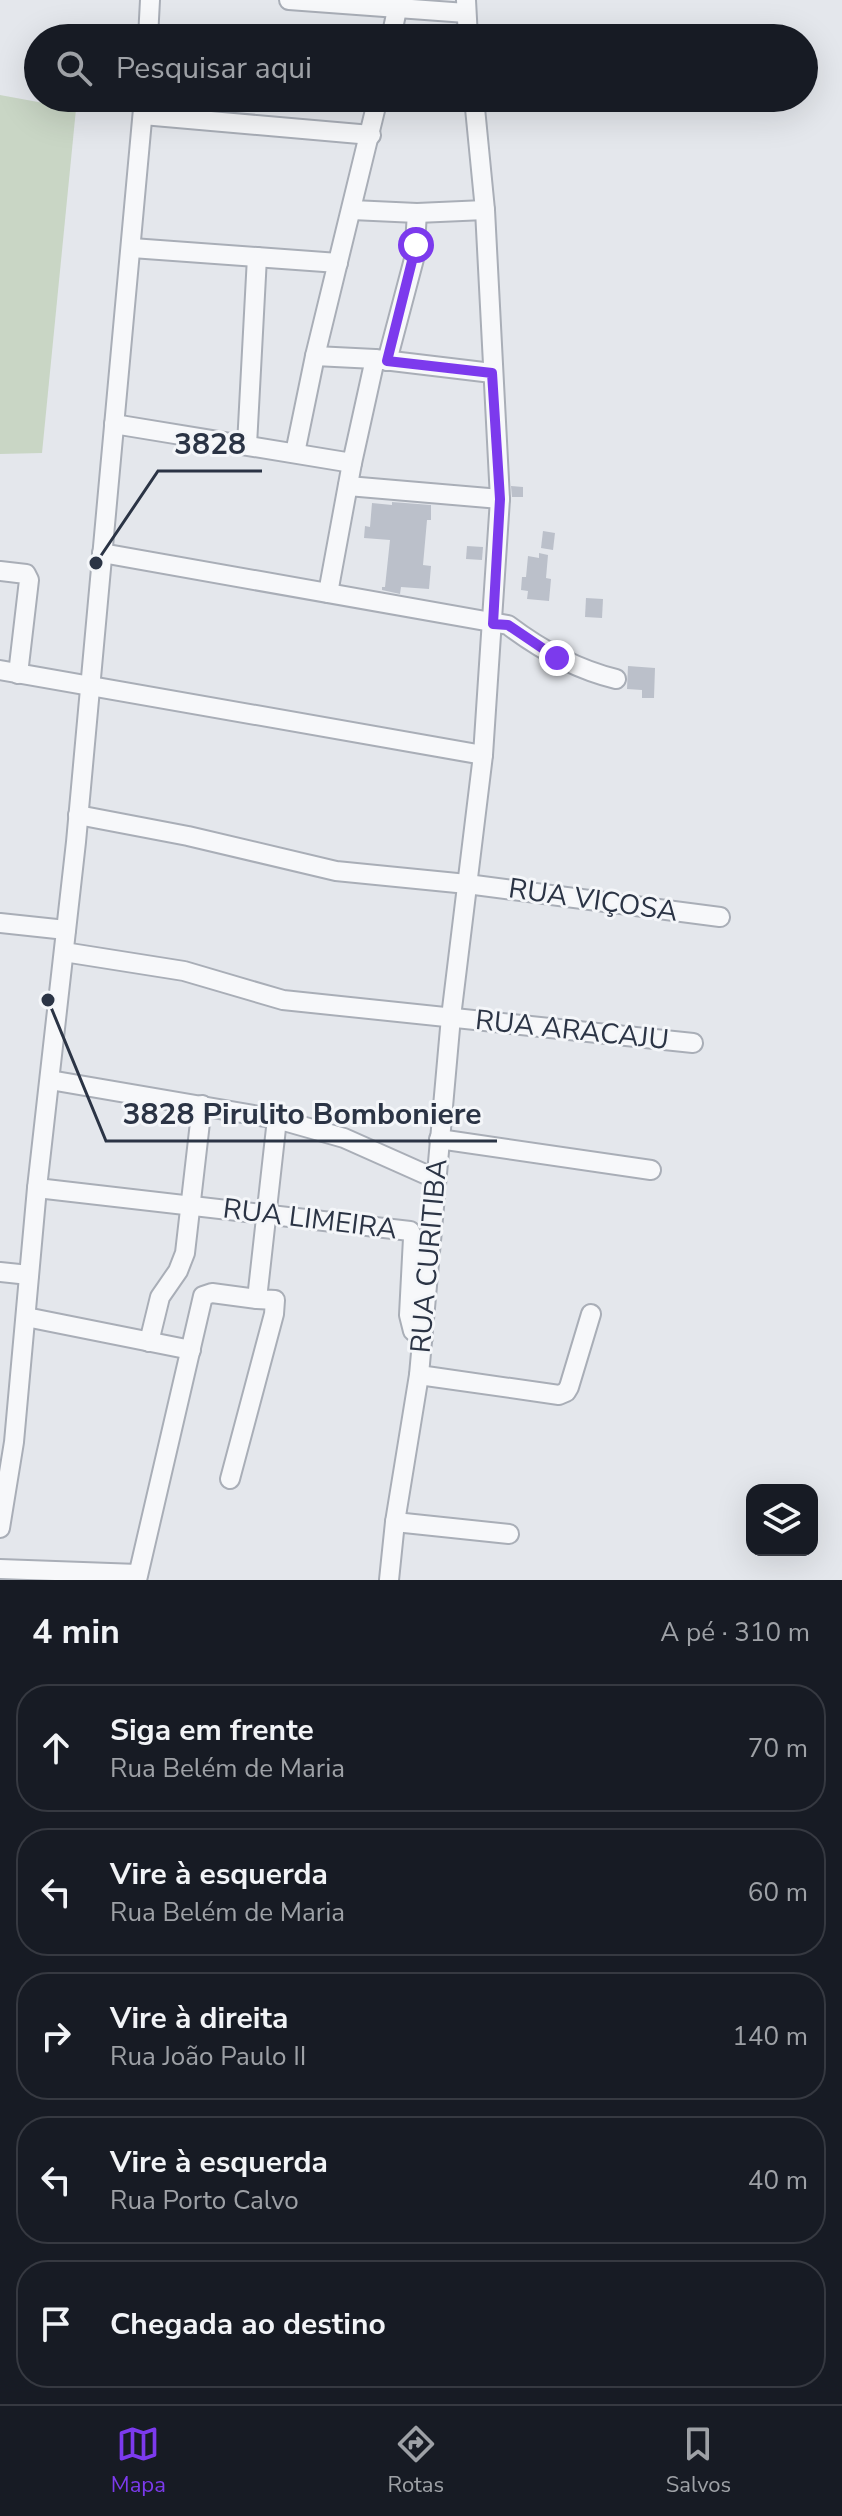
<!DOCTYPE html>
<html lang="pt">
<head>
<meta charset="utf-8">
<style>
	body { margin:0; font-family:"Nunito Sans",sans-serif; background:#20242c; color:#f1f3f6 }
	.controls { position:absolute; right:24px; bottom:24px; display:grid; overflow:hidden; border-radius:16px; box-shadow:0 8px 32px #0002 }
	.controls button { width:72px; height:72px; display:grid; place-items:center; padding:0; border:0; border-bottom:2px solid #363941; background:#171b24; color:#f1f3f6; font:40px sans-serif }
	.stop { position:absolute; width:24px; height:24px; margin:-18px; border:6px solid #7c3aed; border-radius:50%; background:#fff }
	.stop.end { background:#7c3aed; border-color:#fff; box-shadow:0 2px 8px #0008 }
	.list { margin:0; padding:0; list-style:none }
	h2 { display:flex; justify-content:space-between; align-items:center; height:104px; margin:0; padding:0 32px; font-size:34px }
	h2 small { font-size:26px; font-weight:400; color:#9ea1a6 }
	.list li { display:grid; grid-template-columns:52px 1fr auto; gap:24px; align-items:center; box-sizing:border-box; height:128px; margin:0 16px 16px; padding:0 16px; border:2px solid #363941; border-radius:32px }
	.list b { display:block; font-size:30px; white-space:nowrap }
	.list p { margin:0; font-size:26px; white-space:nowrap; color:#9ea1a6 }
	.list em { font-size:26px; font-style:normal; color:#9ea1a6 }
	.icon { flex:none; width:44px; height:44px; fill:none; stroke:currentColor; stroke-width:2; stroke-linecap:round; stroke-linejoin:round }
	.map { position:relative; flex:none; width:842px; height:1580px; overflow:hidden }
	.search { position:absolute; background:#171b24; box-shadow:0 8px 32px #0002; left:24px; right:24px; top:24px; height:88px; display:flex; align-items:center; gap:20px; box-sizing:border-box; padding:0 28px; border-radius:44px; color:#9ea1a6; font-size:30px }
	.sheet { height:824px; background:#171b24 }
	nav { display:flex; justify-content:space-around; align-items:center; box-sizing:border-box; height:112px; border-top:2px solid #363941; background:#171b24; font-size:22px; color:#9ea1a6 }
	nav a { display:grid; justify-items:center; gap:4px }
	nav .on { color:#7c3aed }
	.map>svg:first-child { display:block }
	.green { fill:#c9d6c5 }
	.building { fill:#bbc0ca }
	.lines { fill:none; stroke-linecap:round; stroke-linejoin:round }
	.minor-casing { stroke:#a9aeb7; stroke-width:22 }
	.minor { stroke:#f7f8fa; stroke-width:18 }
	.route { stroke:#7c3aed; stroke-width:10 }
	.labels { text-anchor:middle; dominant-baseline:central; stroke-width:6; stroke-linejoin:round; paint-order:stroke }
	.street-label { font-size:28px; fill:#2b3445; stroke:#f4f6f9 }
	.leader { fill:none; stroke:#2b3445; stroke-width:3 }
	.callout-dot { fill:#2b3445; stroke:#f4f6f9; stroke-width:3 }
	.callout-label { font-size:30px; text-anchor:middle; font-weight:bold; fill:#2b3445; stroke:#f4f6f9; stroke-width:6; stroke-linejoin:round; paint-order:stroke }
</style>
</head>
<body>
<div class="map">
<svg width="842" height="1580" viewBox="0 0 842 1580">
	<rect width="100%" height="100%" fill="#e4e7ec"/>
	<path class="green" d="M 0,95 L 76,109 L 42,453 L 0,454 Z"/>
	<g class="building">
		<path d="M 511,486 L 523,487 L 523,497 L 512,497 Z"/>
		<path d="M 392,502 L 431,505 L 431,520 L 427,520 L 423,565 L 431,566 L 429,589 L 401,587 L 400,594 L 382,590 L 382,587 L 385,587 L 390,540 L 364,538 L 365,526 L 370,527 L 372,503 L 392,505 Z"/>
		<path d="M 543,531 L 555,533 L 553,550 L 541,548 Z"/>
		<path d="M 467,546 L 483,547 L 482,560 L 466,559 Z"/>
		<path d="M 539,553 L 548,555 L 546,578 L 551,579 L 549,601 L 527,599 L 528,591 L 521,590 L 522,577 L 526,577 L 528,556 L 539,558 Z"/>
		<path d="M 586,598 L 603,599 L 602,618 L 585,617 Z"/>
		<path d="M 628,666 L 655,668 L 654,698 L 642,698 L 642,690 L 627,689 Z"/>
	</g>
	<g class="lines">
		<defs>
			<g id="minor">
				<path d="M 289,0 L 466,13"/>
				<path d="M 466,0 L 468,38"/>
				<path d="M 148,38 L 150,0"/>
				<path d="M 391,38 L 399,0"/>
				<path d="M 143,115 L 371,135"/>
				<path d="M 352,210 L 417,213 L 485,210"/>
				<path d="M 132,248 L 338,263"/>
				<path d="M 315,356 L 375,359 L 492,373"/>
				<path d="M 387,361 L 414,259 L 417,213"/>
				<path d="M 114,424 L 352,463"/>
				<path d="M 247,445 L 257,257"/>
				<path d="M 295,453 L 315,356 L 378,98"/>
				<path d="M 348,486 L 500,499"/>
				<path d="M 102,553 L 508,625 C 541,650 575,669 616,679"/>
				<path d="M 0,571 L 26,574 L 29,580 L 18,674"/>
				<path d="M 328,593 L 352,463 L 375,359"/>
				<path d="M 0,670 L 483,755"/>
				<path d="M 78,815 L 188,836 L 336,871 L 467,884 L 720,917"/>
				<path d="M 0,923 L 66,930"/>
				<path d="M 64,952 L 184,971 L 283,1000 L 693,1043"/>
				<path d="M 50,1080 L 277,1119 L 344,1138 L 436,1179"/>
				<path d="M 439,1139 L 651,1170"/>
				<path d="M 37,1188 L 410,1231 L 413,1238 L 409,1315 L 413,1331 L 423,1338"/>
				<path d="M 0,1272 L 29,1275"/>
				<path d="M 26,1317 L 191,1350"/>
				<path d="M 149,1342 L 160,1297 L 178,1271 L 185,1253 L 202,1105"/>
				<path d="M 419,1375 L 559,1395 L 566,1392 L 569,1387 L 591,1314"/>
				<path d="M 230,1479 L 274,1314 L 275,1300 L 257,1299 L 277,1119"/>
				<path d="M 395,1522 L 509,1534"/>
				<path d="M 0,1528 L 14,1442 L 37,1188 L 76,842 L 144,98"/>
				<path d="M 0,1569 L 138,1574"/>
				<path d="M 137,1580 L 203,1296 L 212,1293 L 257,1299"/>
				<path d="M 389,1580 L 395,1522 L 419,1375 L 451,1017 L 483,755 L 500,499 L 485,210 L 474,98"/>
			</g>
		</defs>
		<use href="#minor" class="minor-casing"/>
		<use href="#minor" class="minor"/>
	</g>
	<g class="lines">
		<path class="route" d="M 416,245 L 387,361 L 492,373 L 500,499 L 493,624 L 508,625 L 557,658"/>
	</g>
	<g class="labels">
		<g class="street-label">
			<text transform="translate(593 900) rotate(8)">RUA VIÇOSA</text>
			<text transform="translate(572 1030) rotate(6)">RUA ARACAJU</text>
			<text transform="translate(310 1219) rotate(7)">RUA LIMEIRA</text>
			<text transform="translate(429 1256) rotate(-85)">RUA CURITIBA</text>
		</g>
	</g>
	<path class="leader" d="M96 563L158 471H262M48 1000L106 1141H497"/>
	<g class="callout-dot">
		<circle cx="96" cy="563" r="8"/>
		<circle cx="48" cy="1000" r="8"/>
	</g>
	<g class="callout-label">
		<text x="210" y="454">3828</text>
		<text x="302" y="1124">3828 Pirulito Bomboniere</text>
	</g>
</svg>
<div class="controls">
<button><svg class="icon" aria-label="layers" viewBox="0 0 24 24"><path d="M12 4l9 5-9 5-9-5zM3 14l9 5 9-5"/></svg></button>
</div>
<div class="stop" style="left:416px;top:245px"></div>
<div class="stop end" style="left:557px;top:658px"></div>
<div class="search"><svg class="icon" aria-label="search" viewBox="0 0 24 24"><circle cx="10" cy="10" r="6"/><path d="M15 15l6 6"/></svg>Pesquisar aqui</div>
</div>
<section class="sheet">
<h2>4 min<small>A pé · 310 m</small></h2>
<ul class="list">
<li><svg class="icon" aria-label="ahead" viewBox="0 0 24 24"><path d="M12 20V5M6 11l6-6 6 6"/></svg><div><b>Siga em frente</b><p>Rua Belém de Maria</p></div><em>70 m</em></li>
<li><svg class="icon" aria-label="left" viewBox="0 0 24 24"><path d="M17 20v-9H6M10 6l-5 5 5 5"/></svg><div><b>Vire à esquerda</b><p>Rua Belém de Maria</p></div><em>60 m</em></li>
<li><svg class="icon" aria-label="right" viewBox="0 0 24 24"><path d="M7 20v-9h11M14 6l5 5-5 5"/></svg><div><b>Vire à direita</b><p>Rua João Paulo II</p></div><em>140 m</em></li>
<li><svg class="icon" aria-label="left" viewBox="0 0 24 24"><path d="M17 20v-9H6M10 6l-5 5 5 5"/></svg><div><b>Vire à esquerda</b><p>Rua Porto Calvo</p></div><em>40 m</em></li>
<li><svg class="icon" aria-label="arrive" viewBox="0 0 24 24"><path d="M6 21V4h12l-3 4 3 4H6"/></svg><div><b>Chegada ao destino</b></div></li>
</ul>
</section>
<nav>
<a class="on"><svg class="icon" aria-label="map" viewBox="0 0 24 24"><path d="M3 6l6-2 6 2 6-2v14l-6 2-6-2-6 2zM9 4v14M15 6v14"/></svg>Mapa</a>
<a><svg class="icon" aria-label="directions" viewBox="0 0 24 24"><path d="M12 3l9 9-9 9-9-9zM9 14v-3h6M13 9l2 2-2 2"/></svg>Rotas</a>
<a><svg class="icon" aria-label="saved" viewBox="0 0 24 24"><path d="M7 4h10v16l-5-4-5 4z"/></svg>Salvos</a>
</nav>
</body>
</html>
